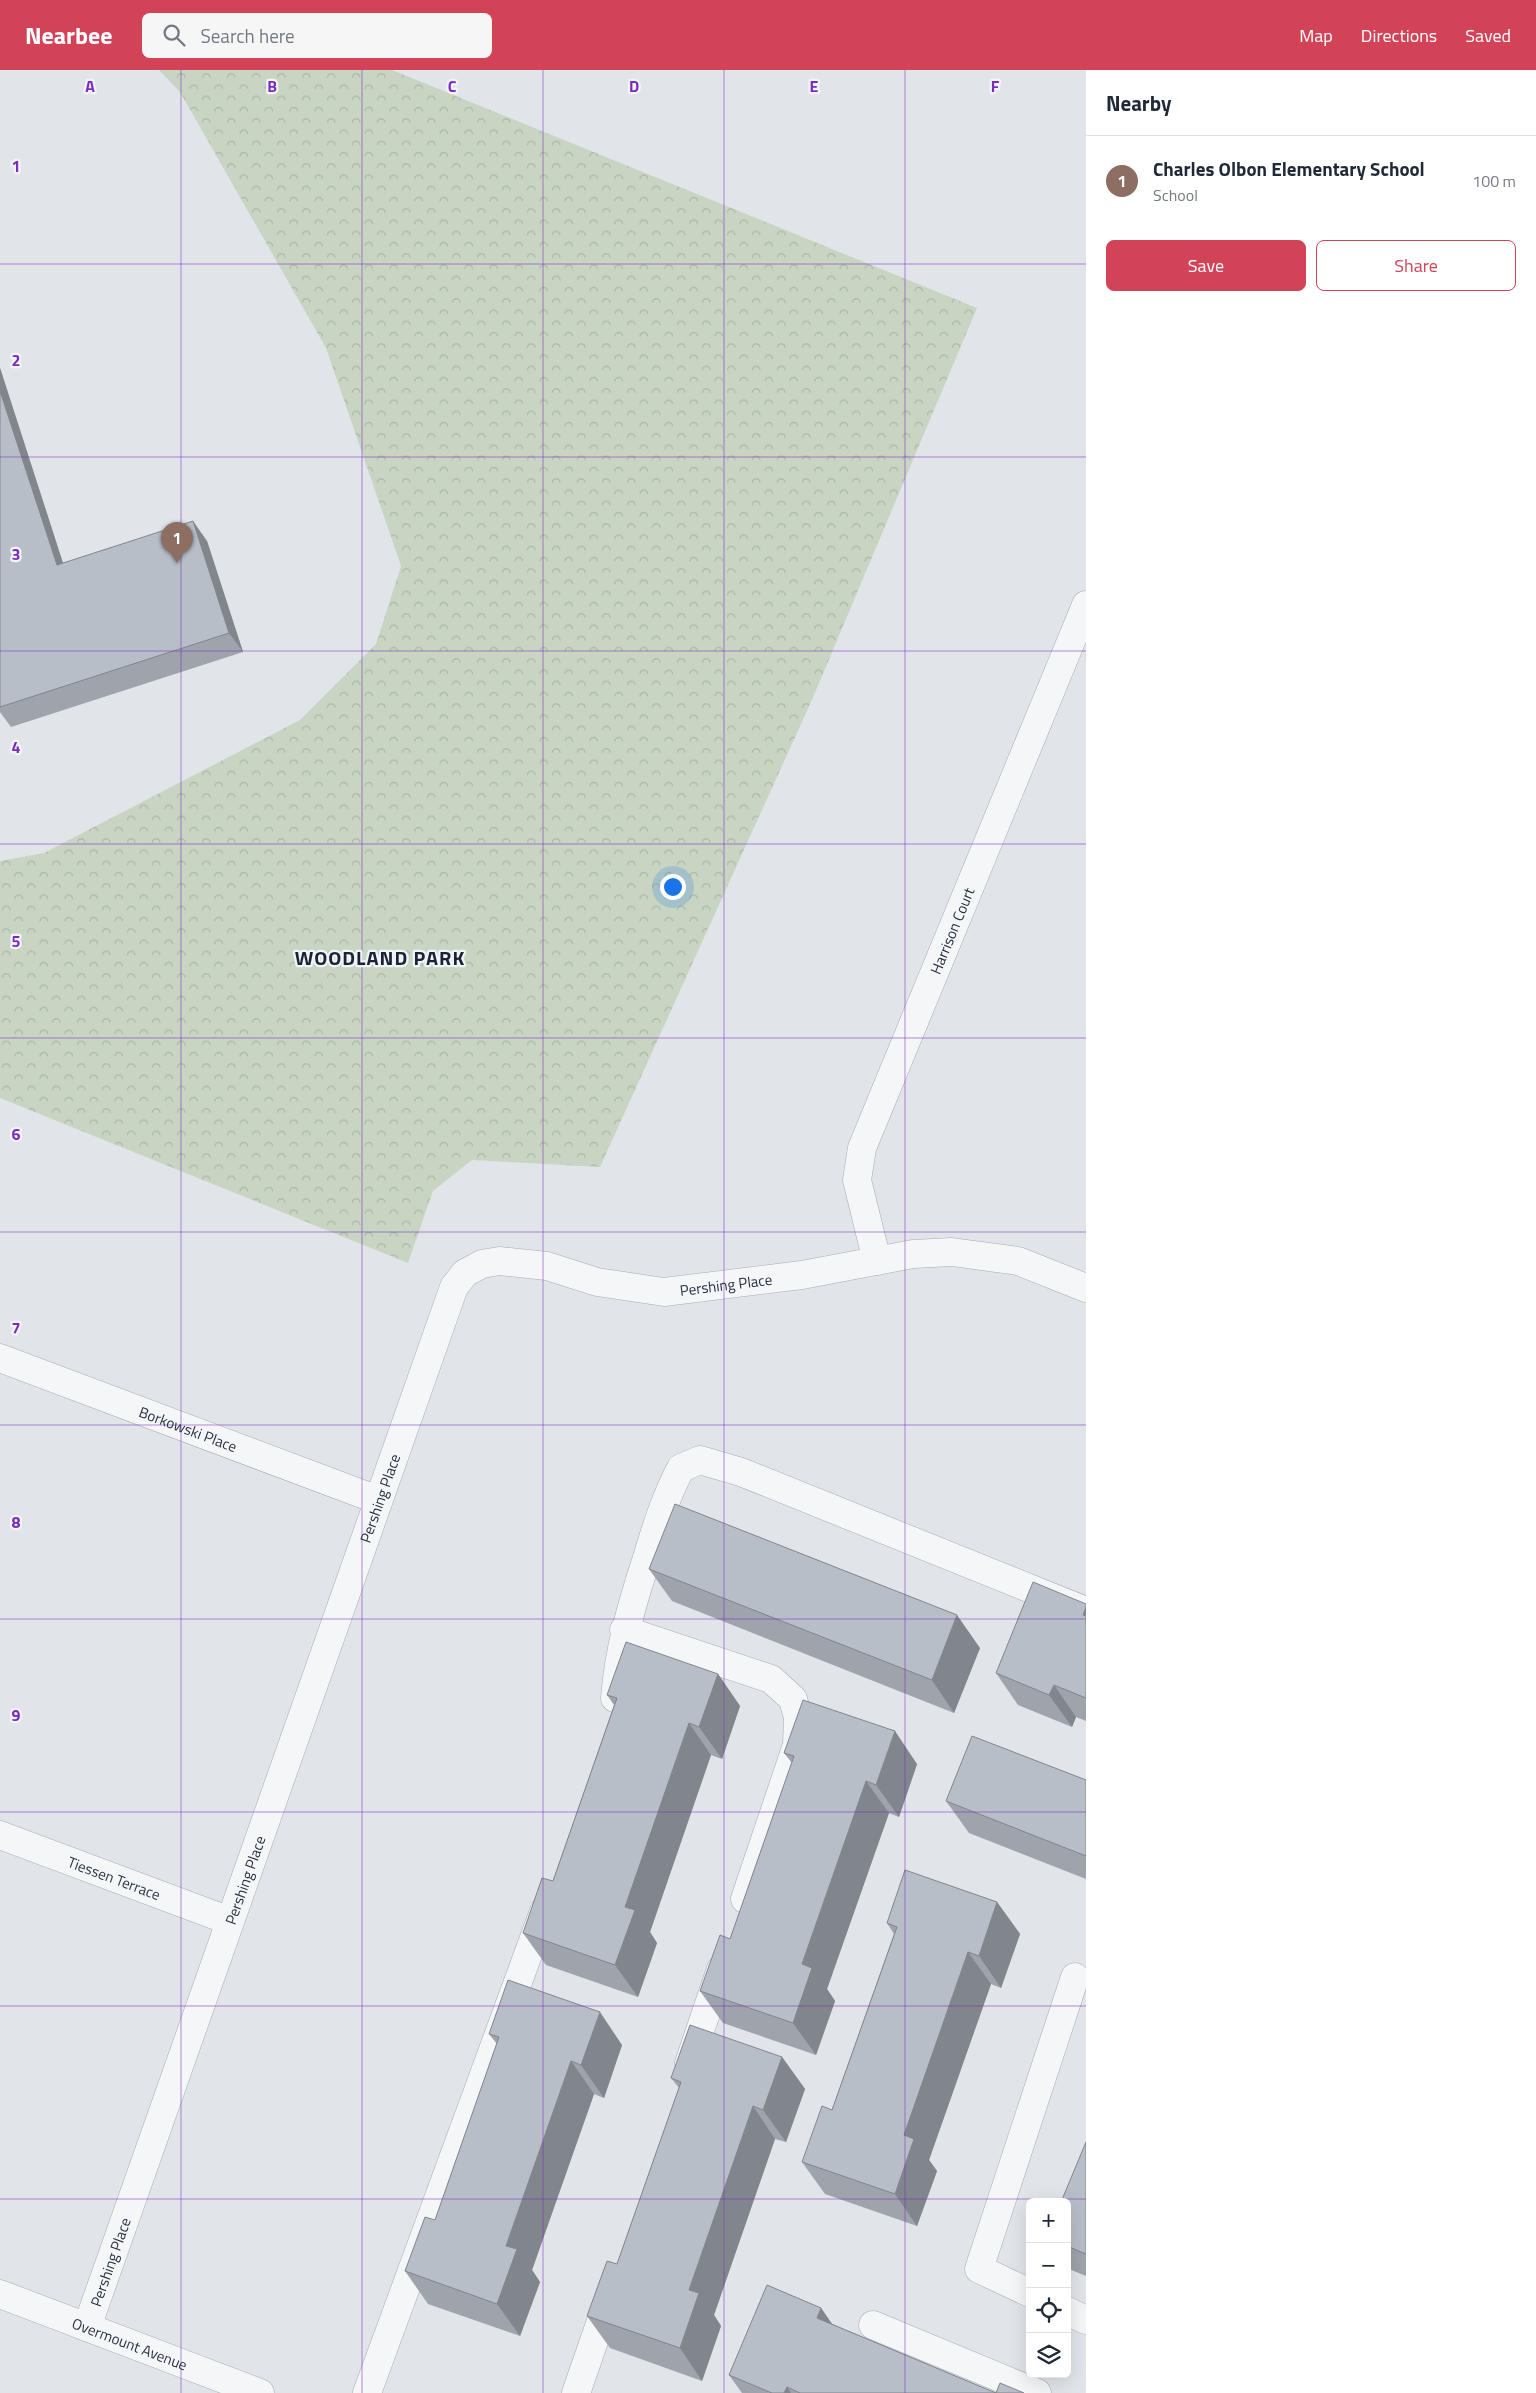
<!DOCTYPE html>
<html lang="en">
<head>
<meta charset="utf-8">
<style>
	body { margin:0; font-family:"Titillium Web",sans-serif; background:#f6f6f7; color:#1f2937 }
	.controls { position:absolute; right:15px; bottom:15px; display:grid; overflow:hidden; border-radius:8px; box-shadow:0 5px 20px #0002 }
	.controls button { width:45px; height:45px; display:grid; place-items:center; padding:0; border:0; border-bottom:1px solid #e0e1e3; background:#fff; color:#1f2937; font:25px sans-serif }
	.you { position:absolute; left:672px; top:816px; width:18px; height:18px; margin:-12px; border:4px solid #fff; border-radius:50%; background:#1a73e8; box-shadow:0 0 0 8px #1a73e833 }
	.badge { display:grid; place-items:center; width:32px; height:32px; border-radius:50%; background:#d24357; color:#fff; font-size:16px; font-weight:700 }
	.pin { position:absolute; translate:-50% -41px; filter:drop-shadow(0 1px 2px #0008) }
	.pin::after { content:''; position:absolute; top:26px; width:18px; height:15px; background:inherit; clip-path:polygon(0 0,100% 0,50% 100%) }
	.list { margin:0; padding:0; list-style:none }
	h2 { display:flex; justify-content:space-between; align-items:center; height:65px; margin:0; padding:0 20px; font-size:21px }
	h2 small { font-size:16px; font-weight:400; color:#747a83 }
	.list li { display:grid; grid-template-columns:32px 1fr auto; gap:15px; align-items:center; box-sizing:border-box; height:90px; padding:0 20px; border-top:1px solid #e0e1e3 }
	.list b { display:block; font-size:19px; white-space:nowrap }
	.list p { margin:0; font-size:16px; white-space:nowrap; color:#747a83 }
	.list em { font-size:16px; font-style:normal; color:#747a83 }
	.actions { display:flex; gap:10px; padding:15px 20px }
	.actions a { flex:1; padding:11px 0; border:1px solid #d24357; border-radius:8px; text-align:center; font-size:18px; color:#d24357 }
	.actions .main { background:#d24357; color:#fff }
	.icon { flex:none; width:28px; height:28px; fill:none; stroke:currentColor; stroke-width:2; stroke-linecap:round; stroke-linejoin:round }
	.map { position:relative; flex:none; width:1086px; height:2323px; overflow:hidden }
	header { display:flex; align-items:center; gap:30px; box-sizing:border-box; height:70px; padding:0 25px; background:#d24357; color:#fff }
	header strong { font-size:24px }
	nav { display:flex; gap:28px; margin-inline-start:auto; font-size:18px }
	.search { width:350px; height:45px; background:#f6f6f7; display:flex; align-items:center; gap:12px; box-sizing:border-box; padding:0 18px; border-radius:8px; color:#747a83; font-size:19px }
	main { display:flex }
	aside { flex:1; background:#fff }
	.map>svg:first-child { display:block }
	.forest { fill:url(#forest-crowns) }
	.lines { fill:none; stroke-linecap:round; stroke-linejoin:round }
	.minor-casing { stroke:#a6acb5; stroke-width:29 }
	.minor { stroke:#f4f6f8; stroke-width:28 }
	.wall { fill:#9ea3ac }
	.shaded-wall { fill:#81858c }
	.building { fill:#b8bec8; stroke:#81858c }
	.grid { fill:none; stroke:#7b2cbf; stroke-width:1; stroke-opacity:0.55 }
	.labels { text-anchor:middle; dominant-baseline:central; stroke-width:4.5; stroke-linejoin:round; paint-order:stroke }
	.street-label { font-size:15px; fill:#293243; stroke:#f1f4f8 }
	.district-label { font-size:20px; font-weight:bold; letter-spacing:1px; fill:#1b2334; stroke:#f1f4f8 }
	.grid-label { font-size:16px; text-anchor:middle; font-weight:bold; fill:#7b2cbf; stroke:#f1f4f8; stroke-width:4.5; stroke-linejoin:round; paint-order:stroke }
</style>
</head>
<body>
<header>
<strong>Nearbee</strong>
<div class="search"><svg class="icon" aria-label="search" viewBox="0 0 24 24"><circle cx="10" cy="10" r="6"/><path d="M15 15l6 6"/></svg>Search here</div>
<nav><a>Map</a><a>Directions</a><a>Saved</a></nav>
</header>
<main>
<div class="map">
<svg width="1086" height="2323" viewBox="0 0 1086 2323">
	<defs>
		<pattern id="forest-crowns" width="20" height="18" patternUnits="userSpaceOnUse" patternTransform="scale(1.25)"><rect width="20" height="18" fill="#c7d5c2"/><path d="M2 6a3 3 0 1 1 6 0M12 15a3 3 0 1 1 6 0" fill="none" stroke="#abb7a8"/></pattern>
	</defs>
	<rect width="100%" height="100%" fill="#e1e5ea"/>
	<path class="forest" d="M 159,0 L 392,0 L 977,238 L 811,632 L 600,1097 L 472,1090 L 433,1121 L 408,1193 L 0,1028 L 0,791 L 44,783 L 300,650 L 376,574 L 401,496 L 326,278 L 180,22 Z"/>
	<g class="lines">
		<defs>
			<g id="minor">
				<path id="s1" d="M 877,1191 L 857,1110 L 862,1078 L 1086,535"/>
				<path id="s2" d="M 0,1288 L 378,1430"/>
				<path d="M 624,1560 L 771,1609 L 793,1629 L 798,1648 L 797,1675 L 745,1829"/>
				<path d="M 615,1628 C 619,1579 631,1537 646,1491 C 656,1458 665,1428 681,1398 L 700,1390 L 741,1402 L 1086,1541"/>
				<path id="s3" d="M 0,1765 L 230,1851"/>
				<path d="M 689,1993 L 721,1899"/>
				<path d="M 1030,2223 L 979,2199 L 1075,1907"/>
				<path id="s4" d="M 0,2224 L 260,2323"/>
				<path d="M 1067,2241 L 1086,2250"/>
				<path d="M 873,2255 L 1037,2323"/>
				<path id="s5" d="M 87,2257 L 454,1217 L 465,1203 L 482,1194 L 499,1191 L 547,1196 L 597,1212 L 664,1222 L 802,1205 L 913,1184 L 952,1182 L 1018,1191 L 1086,1218"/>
				<path d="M 367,2323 L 544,1841"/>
				<path d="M 576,2323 L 610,2225"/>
			</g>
		</defs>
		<use href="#minor" class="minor-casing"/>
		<use href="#minor" class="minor"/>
	</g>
	<g class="wall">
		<path d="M 0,298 L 63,493 L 207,471 L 243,582 L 11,657 L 0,642 Z"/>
		<path d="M 649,1499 L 980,1578 L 954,1643 L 672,1531 Z"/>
		<path d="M 1086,1534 L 1086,1651 L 1076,1647 L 1072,1657 L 1018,1635 L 996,1603 Z"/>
		<path d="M 718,1604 L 740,1636 L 722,1689 L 711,1685 L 650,1862 L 657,1873 L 638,1927 L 546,1895 L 523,1863 L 553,1811 L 614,1635 L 607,1625 Z"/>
		<path d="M 784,1683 L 917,1694 L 899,1747 L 889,1743 L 827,1919 L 835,1931 L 816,1985 L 723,1953 L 700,1921 L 730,1869 L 792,1693 Z"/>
		<path d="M 1086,1710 L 1086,1809 L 969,1763 L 946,1731 Z"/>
		<path d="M 997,1832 L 1020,1864 L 1001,1918 L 991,1914 L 929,2090 L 937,2101 L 917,2156 L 825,2124 L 802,2092 L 832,2040 L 894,1864 L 887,1853 Z"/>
		<path d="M 489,1964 L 622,1975 L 604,2028 L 594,2024 L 532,2200 L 540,2212 L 520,2266 L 428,2234 L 405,2201 L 435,2150 L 497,1974 Z"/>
		<path d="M 782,1987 L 805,2019 L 786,2072 L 775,2069 L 714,2245 L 721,2256 L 702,2311 L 610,2278 L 587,2246 L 617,2194 L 679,2018 L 671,2008 Z"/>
		<path d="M 1086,2072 L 1086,2206 L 1069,2199 L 1067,2197 L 1067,2132 Z"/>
		<path d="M 821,2238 L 832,2254 L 996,2323 L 742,2323 L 729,2305 Z"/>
	</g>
	<g class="shaded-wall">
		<path d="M 0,298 L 70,515 L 57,495 L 0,321 Z"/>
		<path d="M 193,451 L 207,471 L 243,582 L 229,563 Z"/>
		<path d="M 1086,1537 L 1086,1549 L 1083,1545 Z"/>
		<path d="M 957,1545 L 980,1578 L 954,1643 L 932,1610 Z"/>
		<path d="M 718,1604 L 740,1636 L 722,1689 L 699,1657 Z"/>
		<path d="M 1054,1615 L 1076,1647 L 1072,1657 L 1049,1625 Z"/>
		<path d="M 689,1653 L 711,1685 L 650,1862 L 657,1873 L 638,1927 L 615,1895 L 625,1837 Z"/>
		<path d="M 895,1661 L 917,1694 L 899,1747 L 876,1715 Z"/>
		<path d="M 866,1711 L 889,1743 L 827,1919 L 835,1931 L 816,1985 L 793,1953 L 802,1894 Z"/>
		<path d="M 997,1832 L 1020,1864 L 1001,1918 L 979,1886 Z"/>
		<path d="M 968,1882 L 991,1914 L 929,2090 L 937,2101 L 917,2156 L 895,2124 L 904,2065 Z"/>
		<path d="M 600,1942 L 622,1975 L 604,2028 L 581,1995 Z"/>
		<path d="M 782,1987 L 805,2019 L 786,2072 L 763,2040 Z"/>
		<path d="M 571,1991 L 594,2024 L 532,2200 L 540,2212 L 520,2266 L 497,2234 L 506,2176 Z"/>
		<path d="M 753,2036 L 775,2069 L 714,2245 L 721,2256 L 702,2311 L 680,2278 L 689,2220 Z"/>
		<path d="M 821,2238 L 843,2270 L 817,2248 Z"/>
		<path d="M 787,2317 L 791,2323 L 784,2323 Z"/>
	</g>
	<g class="building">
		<path d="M 0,321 L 57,495 L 193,451 L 229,563 L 0,637 Z"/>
		<path d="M 675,1434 L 957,1545 L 932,1610 L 649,1499 Z"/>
		<path d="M 1033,1512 L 1086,1534 L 1086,1537 L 1083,1545 L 1086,1546 L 1086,1628 L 1054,1615 L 1049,1625 L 996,1603 Z"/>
		<path d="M 626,1572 L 718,1604 L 699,1657 L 689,1653 L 625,1837 L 635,1840 L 615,1895 L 523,1863 L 542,1808 L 553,1811 L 617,1628 L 607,1625 Z"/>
		<path d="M 803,1630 L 895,1661 L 876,1715 L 866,1711 L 802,1894 L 812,1898 L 793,1953 L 700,1921 L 720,1865 L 730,1869 L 794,1686 L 784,1683 Z"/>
		<path d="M 972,1666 L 1086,1710 L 1086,1786 L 946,1731 Z"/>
		<path d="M 905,1800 L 997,1832 L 979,1886 L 968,1882 L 904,2065 L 914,2069 L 895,2124 L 802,2092 L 822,2036 L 832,2040 L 897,1857 L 887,1853 Z"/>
		<path d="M 508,1910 L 600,1942 L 581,1995 L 571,1991 L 506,2176 L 517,2179 L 497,2234 L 405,2201 L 425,2147 L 435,2150 L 499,1967 L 489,1964 Z"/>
		<path d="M 690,1955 L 782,1987 L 763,2040 L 753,2036 L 689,2220 L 699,2223 L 680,2278 L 587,2246 L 607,2191 L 617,2194 L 681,2012 L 671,2008 Z"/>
		<path d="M 1086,2072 L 1086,2184 L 1067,2176 L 1067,2132 L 1061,2132 Z"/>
		<path d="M 767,2215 L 821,2238 L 817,2248 L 996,2323 L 800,2323 L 787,2317 L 784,2323 L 772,2323 L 729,2305 Z"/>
		<path d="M 1000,2313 L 1024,2323 L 996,2323 Z"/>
	</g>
	<path class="grid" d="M 181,0 L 181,2323M 362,0 L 362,2323M 543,0 L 543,2323M 724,0 L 724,2323M 905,0 L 905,2323M 0,194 L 1086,194M 0,387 L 1086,387M 0,581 L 1086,581M 0,774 L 1086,774M 0,968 L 1086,968M 0,1162 L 1086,1162M 0,1355 L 1086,1355M 0,1549 L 1086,1549M 0,1742 L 1086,1742M 0,1936 L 1086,1936M 0,2129 L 1086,2129"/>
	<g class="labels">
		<g class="street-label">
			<text stroke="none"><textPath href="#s1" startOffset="351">Harrison Court</textPath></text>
			<text stroke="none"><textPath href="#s5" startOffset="1388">Pershing Place</textPath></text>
			<text stroke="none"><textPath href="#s2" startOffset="201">Borkowski Place</textPath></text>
			<text stroke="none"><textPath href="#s5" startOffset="879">Pershing Place</textPath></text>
			<text stroke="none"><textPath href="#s3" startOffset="122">Tiessen Terrace</textPath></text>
			<text stroke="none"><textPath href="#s5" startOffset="474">Pershing Place</textPath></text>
			<text stroke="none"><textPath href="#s5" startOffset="69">Pershing Place</textPath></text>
			<text stroke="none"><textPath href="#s4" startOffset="139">Overmount Avenue</textPath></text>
		</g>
		<g class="district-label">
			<text x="380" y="887">WOODLAND PARK</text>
		</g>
	</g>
	<g class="grid-label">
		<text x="90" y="22">A</text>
		<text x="272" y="22">B</text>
		<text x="452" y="22">C</text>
		<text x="634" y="22">D</text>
		<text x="814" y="22">E</text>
		<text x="995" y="22">F</text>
		<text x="16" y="102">1</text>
		<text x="16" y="296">2</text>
		<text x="16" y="490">3</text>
		<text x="16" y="683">4</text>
		<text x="16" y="877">5</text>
		<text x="16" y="1070">6</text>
		<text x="16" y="1264">7</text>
		<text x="16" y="1458">8</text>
		<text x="16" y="1651">9</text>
	</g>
</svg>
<div class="controls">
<button>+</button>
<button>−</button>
<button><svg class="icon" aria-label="locate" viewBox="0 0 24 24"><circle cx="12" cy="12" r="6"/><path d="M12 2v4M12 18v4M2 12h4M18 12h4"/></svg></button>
<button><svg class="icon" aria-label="layers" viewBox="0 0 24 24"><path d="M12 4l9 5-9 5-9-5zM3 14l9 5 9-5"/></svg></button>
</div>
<div class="you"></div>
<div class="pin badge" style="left:177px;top:493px;background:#8d6e63">1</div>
</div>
<aside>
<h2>Nearby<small></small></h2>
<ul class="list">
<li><span class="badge" style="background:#8d6e63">1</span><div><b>Charles Olbon Elementary School</b><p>School</p></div><em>100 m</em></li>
</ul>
<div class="actions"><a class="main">Save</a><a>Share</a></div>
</aside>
</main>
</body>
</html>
